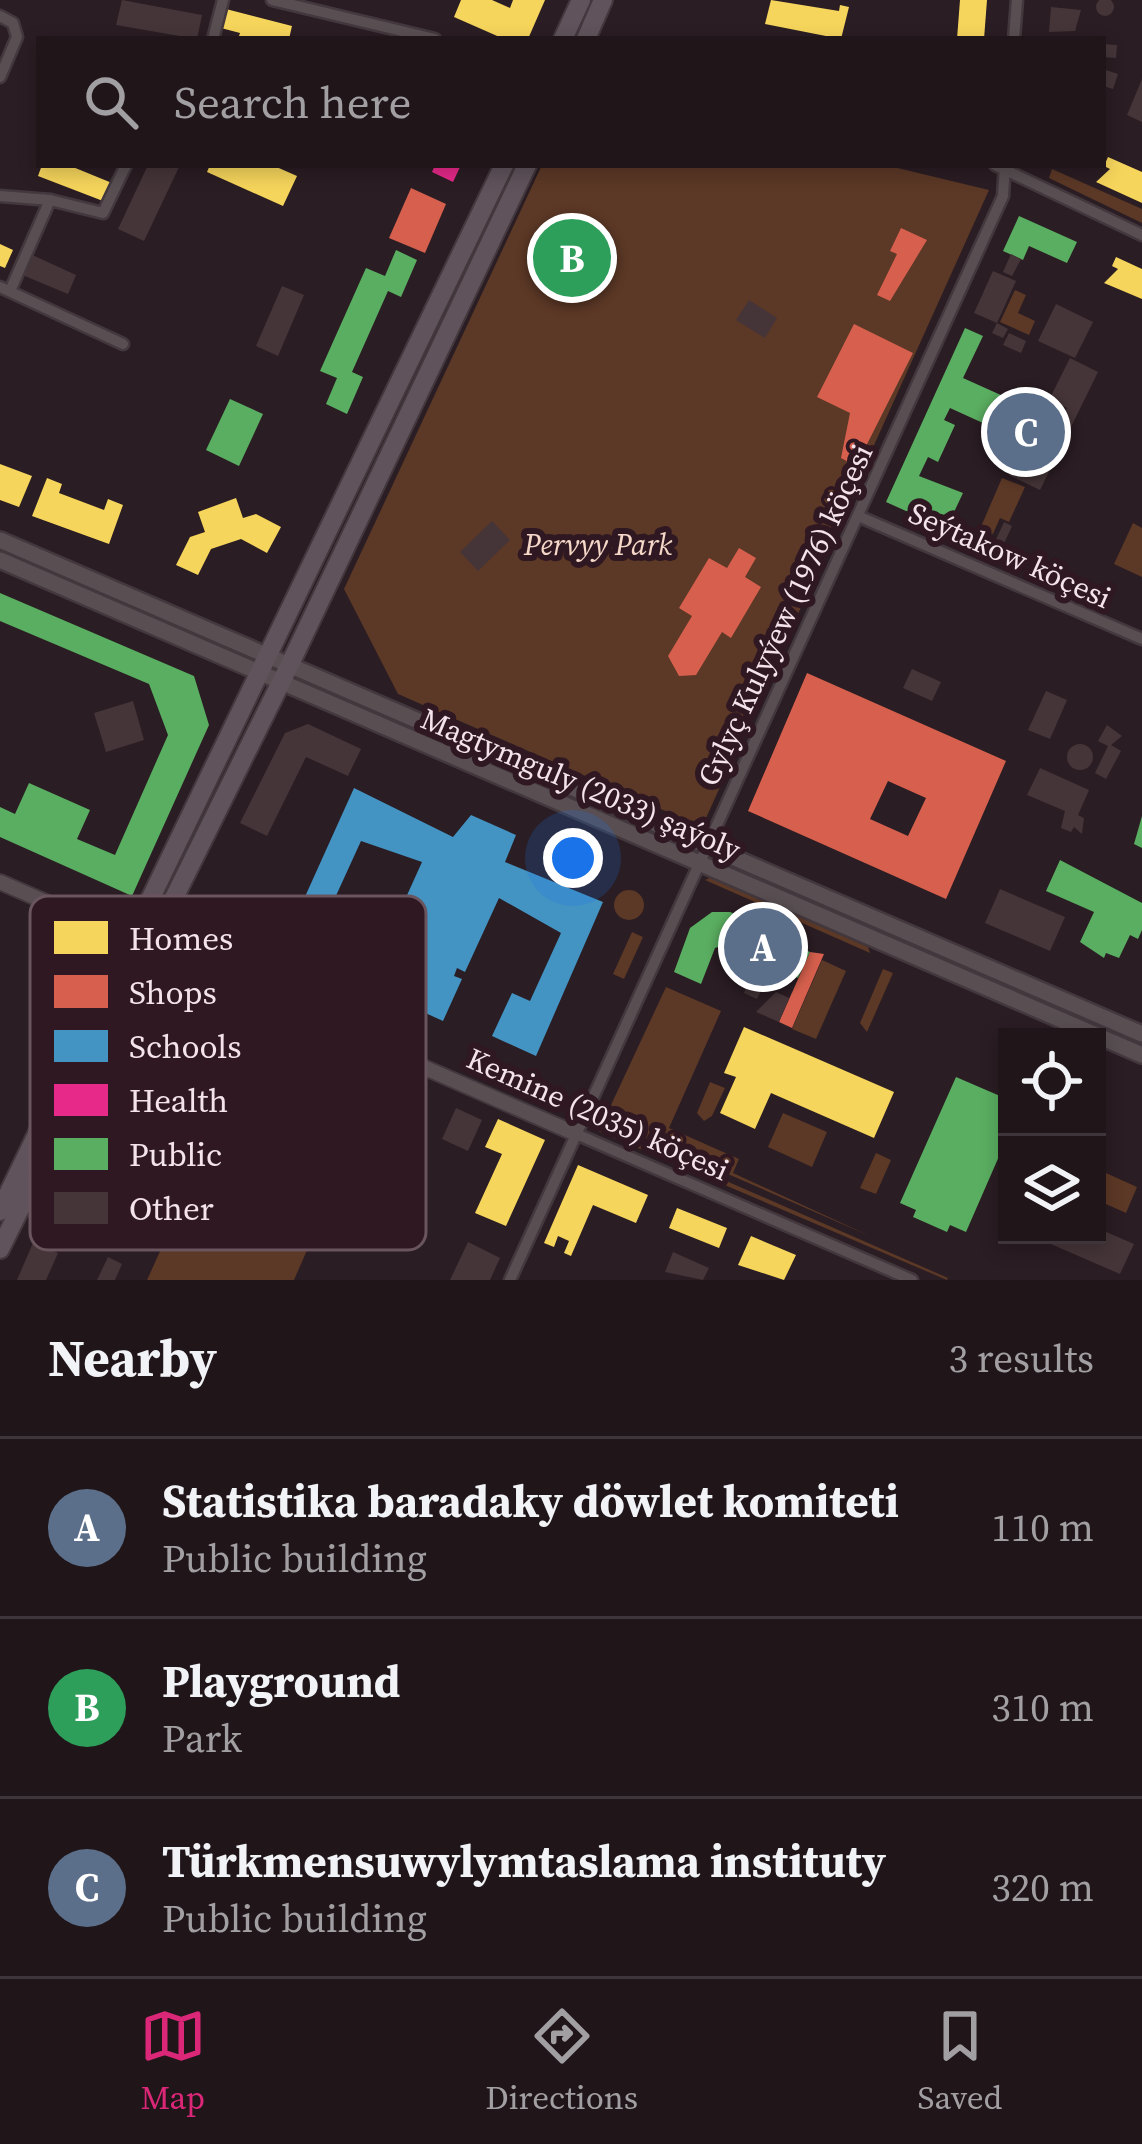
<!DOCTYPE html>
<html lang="en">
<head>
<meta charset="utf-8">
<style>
	body { margin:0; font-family:"Source Serif 4",serif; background:#281f23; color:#f1f3f6 }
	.controls { position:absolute; right:36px; bottom:36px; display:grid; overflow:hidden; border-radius:0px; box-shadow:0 6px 18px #0003 }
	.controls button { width:108px; height:108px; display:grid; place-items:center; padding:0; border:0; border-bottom:3px solid #3d3539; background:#20161a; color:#f1f3f6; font:60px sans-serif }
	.you { position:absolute; left:573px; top:858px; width:42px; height:42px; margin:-30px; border:9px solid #fff; border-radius:50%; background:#1a73e8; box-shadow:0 0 0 18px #1a73e833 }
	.badge { display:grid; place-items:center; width:78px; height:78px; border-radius:50%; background:#db2777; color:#fff; font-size:39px; font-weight:700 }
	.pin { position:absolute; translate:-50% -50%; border:6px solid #fff; box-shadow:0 3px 12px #0006 }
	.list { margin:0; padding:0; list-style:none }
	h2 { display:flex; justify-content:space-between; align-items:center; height:156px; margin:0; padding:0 48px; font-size:51px }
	h2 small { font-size:39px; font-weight:400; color:#a29fa2 }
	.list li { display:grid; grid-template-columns:78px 1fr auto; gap:36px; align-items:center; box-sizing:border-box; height:180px; padding:0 48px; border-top:3px solid #3d3539 }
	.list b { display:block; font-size:45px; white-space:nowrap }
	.list p { margin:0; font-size:39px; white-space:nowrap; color:#a29fa2 }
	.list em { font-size:39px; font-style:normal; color:#a29fa2 }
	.icon { flex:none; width:66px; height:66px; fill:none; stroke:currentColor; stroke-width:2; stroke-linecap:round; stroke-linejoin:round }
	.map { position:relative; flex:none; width:1142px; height:1280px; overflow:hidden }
	.search { position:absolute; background:#20161a; box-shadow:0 6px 18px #0003; left:36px; right:36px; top:36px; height:132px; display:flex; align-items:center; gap:30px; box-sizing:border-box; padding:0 42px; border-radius:0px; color:#a29fa2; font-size:45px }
	.sheet { height:696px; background:#20161a }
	nav { display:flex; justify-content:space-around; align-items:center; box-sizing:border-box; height:168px; border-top:3px solid #3d3539; background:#20161a; font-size:33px; color:#a29fa2 }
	nav a { display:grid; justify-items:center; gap:6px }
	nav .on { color:#db2777 }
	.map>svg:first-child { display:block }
	.green { fill:#5c3826 }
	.homes { fill:#f6d55c }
	.shops { fill:#d6604d; fill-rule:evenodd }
	.schools { fill:#4393c3 }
	.health { fill:#e7298a }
	.public { fill:#5aae61 }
	.building { fill:#453538 }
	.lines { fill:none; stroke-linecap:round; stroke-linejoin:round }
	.minor-casing { stroke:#43383d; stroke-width:15 }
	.tertiary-casing { stroke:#43383d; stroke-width:18 }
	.secondary-casing { stroke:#43383d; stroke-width:20 }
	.primary-casing { stroke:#43383d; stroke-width:22 }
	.minor { stroke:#594f53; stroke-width:10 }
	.tertiary { stroke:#594f53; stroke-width:14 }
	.secondary { stroke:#594f53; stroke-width:15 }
	.primary { stroke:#60535c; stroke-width:18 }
	.labels { text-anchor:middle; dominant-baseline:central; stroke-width:12; stroke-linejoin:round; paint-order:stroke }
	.park-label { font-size:30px; font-style:italic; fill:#f6d8c8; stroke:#2f1822 }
	.street-label { font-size:30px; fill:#f4e3ea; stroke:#2f1822 }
	.key { fill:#2f1822; stroke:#6a555e; stroke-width:3 }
	.key-label { font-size:33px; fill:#f4e3ea }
</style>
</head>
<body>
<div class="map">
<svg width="1142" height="1280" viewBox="0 0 1142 1280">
	<rect width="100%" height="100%" fill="#2a1d23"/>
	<g class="green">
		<path d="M 542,165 L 885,165 L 989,190 L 702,827 L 398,694 L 344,589 Z"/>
		<path d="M 1052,169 L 1142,209 L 1142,223 L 1049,178 Z"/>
		<path d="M 1015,290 L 1026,295 L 1018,313 L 1035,321 L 1029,335 L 1000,322 Z"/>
		<path d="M 1002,478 L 1025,487 L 1009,522 L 1000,518 L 993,534 L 980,529 Z"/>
		<path d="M 1133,523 L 1142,528 L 1142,577 L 1114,564 Z"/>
		<path d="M 710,878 L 868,947 L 870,953 L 705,880 Z"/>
		<circle cx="629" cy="905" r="15"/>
		<path d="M 632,932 L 643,937 L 624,979 L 613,974 Z"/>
		<path d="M 822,960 L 846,971 L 816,1039 L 792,1029 Z"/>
		<path d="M 883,969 L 893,973 L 867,1032 L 860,1023 Z"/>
		<path d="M 666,987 L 721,1011 L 669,1128 L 739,1159 L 733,1173 L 872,1237 L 604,1120 Z"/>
		<path d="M 710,1082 L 725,1088 L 712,1116 L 704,1121 L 697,1113 Z"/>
		<path d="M 783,1113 L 827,1132 L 812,1167 L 768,1147 Z"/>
		<path d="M 601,1126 L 948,1278 L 947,1280 L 598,1131 Z"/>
		<path d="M 876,1153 L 891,1160 L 876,1194 L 860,1188 Z"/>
		<path d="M 1097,1169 L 1137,1187 L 1126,1213 L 1097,1200 Z"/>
		<path d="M 186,1194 L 308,1248 L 294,1280 L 147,1280 Z"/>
	</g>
	<g class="homes">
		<path d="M 461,0 L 492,0 L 510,8 L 513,0 L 545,0 L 528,39 L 504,39 L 454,17 Z"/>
		<path d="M 771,0 L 839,11 L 840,5 L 849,7 L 841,39 L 765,24 Z"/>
		<path d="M 960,0 L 987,0 L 984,39 L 957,39 Z"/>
		<path d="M 226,9 L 292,26 L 289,39 L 238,39 L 240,33 L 221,28 Z"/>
		<path d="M 1108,157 L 1142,172 L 1142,203 L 1096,182 L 1110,169 L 1104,166 Z"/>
		<path d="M 42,165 L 68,165 L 112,183 L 103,201 L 38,176 Z"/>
		<path d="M 210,165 L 272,165 L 297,176 L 283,206 L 207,172 Z"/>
		<path d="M 0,244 L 13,250 L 5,268 L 0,266 Z"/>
		<path d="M 1116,257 L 1142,269 L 1142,299 L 1104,283 L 1118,269 L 1112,266 Z"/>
		<path d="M 0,464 L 32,476 L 19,507 L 0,500 Z"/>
		<path d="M 47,478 L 62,484 L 59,493 L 104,510 L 108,499 L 123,505 L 109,544 L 32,516 Z"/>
		<path d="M 236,498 L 243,518 L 256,514 L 281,527 L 267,553 L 241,539 L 211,549 L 198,575 L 176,565 L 190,537 L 205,532 L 198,512 Z"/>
		<path d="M 744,1027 L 894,1092 L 874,1138 L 771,1093 L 755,1129 L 720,1113 L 736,1077 L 724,1073 Z"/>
		<path d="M 498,1119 L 545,1140 L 506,1226 L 475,1213 L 502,1154 L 485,1147 Z"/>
		<path d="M 578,1165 L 648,1195 L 636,1223 L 593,1205 L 571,1256 L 564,1253 L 569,1241 L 558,1236 L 554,1247 L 544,1243 Z"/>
		<path d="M 677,1208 L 727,1228 L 719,1248 L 669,1228 Z"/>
		<path d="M 751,1236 L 796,1255 L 784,1280 L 738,1265 Z"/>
	</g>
	<g class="shops">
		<path d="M 411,188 L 446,204 L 425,253 L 389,238 Z"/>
		<path d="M 901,228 L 927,240 L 890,301 L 877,295 L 897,254 L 890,251 Z"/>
		<path d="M 854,324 L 913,353 L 856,466 L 841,458 L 850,413 L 817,397 Z"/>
		<path d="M 739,548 L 756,558 L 745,577 L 761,587 L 731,638 L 722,632 L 696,675 L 679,676 L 668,656 L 692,616 L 679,608 L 709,558 L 727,568 Z"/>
		<path d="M 807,673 L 1006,761 L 946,899 L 748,811 ZM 888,781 L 926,798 L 908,836 L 870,819 Z"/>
		<path d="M 810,952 L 824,954 L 792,1028 L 779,1022 Z"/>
	</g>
	<path class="schools" d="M 354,788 L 453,837 L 471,815 L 516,835 L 505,862 L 603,902 L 536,1056 L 492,1036 L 512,993 L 530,1001 L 561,933 L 499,898 L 465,972 L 457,968 L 454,976 L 462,979 L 443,1021 L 366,986 L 422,862 L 361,841 L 329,911 L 346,919 L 327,960 L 285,941 Z"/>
	<path class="health" d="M 435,165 L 461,165 L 453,182 L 432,172 Z"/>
	<g class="public">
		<path d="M 1019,216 L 1077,242 L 1067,263 L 1029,246 L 1023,260 L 1003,251 Z"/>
		<path d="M 396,250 L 417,260 L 401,297 L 388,291 L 352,372 L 363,377 L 347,414 L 326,404 L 337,378 L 320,371 L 366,268 L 385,276 Z"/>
		<path d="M 965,328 L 983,336 L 963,378 L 1034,410 L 1040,397 L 1059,406 L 1038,453 L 1018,445 L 1020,440 L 950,408 L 944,420 L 955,425 L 938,462 L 928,457 L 919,476 L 963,493 L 946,529 L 886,502 Z"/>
		<path d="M 230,399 L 263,414 L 239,466 L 206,450 Z"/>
		<path d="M 0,593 L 194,676 L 209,725 L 132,896 L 0,837 L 0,807 L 15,814 L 29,783 L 90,810 L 77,839 L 115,855 L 168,735 L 149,684 L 0,621 Z"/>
		<path d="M 1142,816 L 1142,848 L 1134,844 Z"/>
		<path d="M 1060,860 L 1142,903 L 1142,930 L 1138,939 L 1130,935 L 1119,958 L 1106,953 L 1104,958 L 1080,942 L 1094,912 L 1046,891 Z"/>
		<path d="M 712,912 L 730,912 L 738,915 L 736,920 L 810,952 L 798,978 L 724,945 L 715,948 L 701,984 L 674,972 L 690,928 Z"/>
		<path d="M 956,1077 L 1007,1099 L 1007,1138 L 966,1232 L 950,1225 L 947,1232 L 913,1217 L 916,1210 L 900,1203 Z"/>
	</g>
	<g class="building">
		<circle cx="1105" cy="7" r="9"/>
		<path d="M 122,0 L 202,15 L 197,39 L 116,25 Z"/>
		<path d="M 1051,7 L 1081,10 L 1075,31 L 1049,32 Z"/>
		<path d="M 1103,44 L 1117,45 L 1116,58 L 1103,57 Z"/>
		<path d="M 1103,69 L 1118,74 L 1113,89 L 1103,86 Z"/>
		<path d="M 1142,79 L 1142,122 L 1127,115 Z"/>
		<path d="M 148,165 L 180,165 L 144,241 L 118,229 Z"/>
		<path d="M 28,253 L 76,275 L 68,294 L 20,274 Z"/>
		<path d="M 1011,254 L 1021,259 L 1012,276 L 1003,272 Z"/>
		<path d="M 993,271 L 1016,281 L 997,323 L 974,313 Z"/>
		<path d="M 282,286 L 304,295 L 278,356 L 256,346 Z"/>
		<path d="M 749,300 L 777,318 L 765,338 L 736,320 Z"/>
		<path d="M 1056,304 L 1093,322 L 1075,358 L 1038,341 Z"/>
		<path d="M 997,323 L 1008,329 L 1003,338 L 992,333 Z"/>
		<path d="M 1009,333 L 1026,341 L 1021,353 L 1003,345 Z"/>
		<path d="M 1070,358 L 1098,372 L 1040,490 L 1009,475 L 1015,461 L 1036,470 L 1067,408 L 1049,400 Z"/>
		<path d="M 492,521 L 510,540 L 478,571 L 460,552 Z"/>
		<path d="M 1004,522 L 1012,526 L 1002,548 L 994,544 Z"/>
		<path d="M 912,669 L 941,682 L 932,701 L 903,688 Z"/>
		<path d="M 1046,691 L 1067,700 L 1050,739 L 1028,730 Z"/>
		<path d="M 133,701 L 144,740 L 106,752 L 94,713 Z"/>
		<path d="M 308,724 L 361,749 L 348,776 L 306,757 L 267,836 L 240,823 L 285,733 Z"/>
		<path d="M 1107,725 L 1122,736 L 1111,745 L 1121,751 L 1106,779 L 1095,773 L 1108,746 L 1098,741 Z"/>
		<circle cx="1080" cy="757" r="13"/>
		<path d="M 1040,768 L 1089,790 L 1078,815 L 1084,818 L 1082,834 L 1074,827 L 1071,832 L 1061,828 L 1065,811 L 1027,795 Z"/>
		<path d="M 1000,889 L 1065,917 L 1050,951 L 985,923 Z"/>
		<path d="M 749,981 L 763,987 L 757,999 L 744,993 Z"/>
		<path d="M 776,992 L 789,998 L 779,1022 L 756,1012 Z"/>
		<path d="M 456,1108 L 482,1120 L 468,1151 L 442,1139 Z"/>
		<path d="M 1097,1228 L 1134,1244 L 1120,1274 L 1030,1235 L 1097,1235 Z"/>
		<path d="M 468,1242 L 500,1258 L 490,1280 L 450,1280 Z"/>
		<path d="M 33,1243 L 58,1253 L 46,1280 L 17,1280 Z"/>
		<path d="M 673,1252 L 709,1268 L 703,1280 L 665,1272 Z"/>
		<path d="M 108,1257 L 122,1264 L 115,1280 L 97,1280 Z"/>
	</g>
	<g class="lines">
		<defs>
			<g id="minor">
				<path d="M 272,0 L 435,39"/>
				<path d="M 0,16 L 13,23 L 17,37 L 0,77"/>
				<path d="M 213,39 L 223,0"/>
				<path d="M 1014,39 L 1017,0"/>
				<path d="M 995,165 L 1142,235"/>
				<path d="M 0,196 L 50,200"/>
				<path d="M 0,287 L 123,344"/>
				<path d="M 10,291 L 50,200 L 103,213 L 126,165"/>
				<path d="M 858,516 L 1142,639"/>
				<path d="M 574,1133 L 912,1280"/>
				<path d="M 510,1280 L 1003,196 L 1005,165"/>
			</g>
			<path id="tertiary" d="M 0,882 L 574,1133"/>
			<g id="secondary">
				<path d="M 0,540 L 1142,1034"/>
				<path d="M 0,560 L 1142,1055"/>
			</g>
			<g id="primary">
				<path d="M 563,39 L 581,0"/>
				<path d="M 586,39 L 603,0"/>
				<path d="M 0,1211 L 504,165"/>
				<path d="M 0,1249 L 291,662 L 527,165"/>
			</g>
		</defs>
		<use href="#minor" class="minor-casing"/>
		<use href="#tertiary" class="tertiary-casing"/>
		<use href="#secondary" class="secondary-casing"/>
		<use href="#primary" class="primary-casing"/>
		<use href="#minor" class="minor"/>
		<use href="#tertiary" class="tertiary"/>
		<use href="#secondary" class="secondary"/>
		<use href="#primary" class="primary"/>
	</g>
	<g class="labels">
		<g class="park-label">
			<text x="598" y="544">Pervyy Park</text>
		</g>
		<g class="street-label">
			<text transform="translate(1010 555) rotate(24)">Seýtakow köçesi</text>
			<text transform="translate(785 615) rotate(-65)">Gylyç Kulyýew (1976) köçesi</text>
			<text transform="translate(581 784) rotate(23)">Magtymguly (2033) şaýoly</text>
			<text transform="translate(598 1114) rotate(24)">Kemine (2035) köçesi</text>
		</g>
	</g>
	<rect x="30" y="896" width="396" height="354" rx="18" class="key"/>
	<rect x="54" y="921" width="54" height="33" fill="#f6d55c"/>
	<rect x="54" y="975" width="54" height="33" fill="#d6604d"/>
	<rect x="54" y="1030" width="54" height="32" fill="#4393c3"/>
	<rect x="54" y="1084" width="54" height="32" fill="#e7298a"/>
	<rect x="54" y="1138" width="54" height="32" fill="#5aae61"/>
	<rect x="54" y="1192" width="54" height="32" fill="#453538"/>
	<g class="key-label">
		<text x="129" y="950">Homes</text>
		<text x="129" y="1004">Shops</text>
		<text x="129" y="1058">Schools</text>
		<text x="129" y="1112">Health</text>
		<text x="129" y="1166">Public</text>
		<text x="129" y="1220">Other</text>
	</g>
</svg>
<div class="controls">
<button><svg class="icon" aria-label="locate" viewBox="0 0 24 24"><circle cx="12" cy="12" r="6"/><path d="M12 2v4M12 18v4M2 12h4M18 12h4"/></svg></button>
<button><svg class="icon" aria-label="layers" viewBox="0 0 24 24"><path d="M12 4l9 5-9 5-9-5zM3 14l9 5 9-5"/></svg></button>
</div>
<div class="you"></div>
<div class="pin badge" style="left:763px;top:947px;background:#5c6f8a">A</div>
<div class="pin badge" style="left:572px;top:258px;background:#2e9e5b">B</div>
<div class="pin badge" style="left:1026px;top:432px;background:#5c6f8a">C</div>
<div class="search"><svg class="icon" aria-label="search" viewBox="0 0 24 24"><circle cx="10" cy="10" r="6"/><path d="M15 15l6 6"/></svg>Search here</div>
</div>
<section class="sheet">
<h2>Nearby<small>3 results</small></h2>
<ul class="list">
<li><span class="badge" style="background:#5c6f8a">A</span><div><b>Statistika baradaky döwlet komiteti</b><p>Public building</p></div><em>110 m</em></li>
<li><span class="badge" style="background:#2e9e5b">B</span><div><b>Playground</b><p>Park</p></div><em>310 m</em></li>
<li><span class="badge" style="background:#5c6f8a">C</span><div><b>Türkmensuwylymtaslama instituty</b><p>Public building</p></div><em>320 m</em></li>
</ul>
</section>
<nav>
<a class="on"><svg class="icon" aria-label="map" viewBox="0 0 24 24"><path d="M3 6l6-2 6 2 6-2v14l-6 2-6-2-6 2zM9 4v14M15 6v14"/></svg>Map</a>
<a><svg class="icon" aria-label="directions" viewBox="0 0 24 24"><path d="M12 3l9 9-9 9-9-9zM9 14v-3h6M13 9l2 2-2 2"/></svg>Directions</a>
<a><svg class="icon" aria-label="saved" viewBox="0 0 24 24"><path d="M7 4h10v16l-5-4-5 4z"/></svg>Saved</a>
</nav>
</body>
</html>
